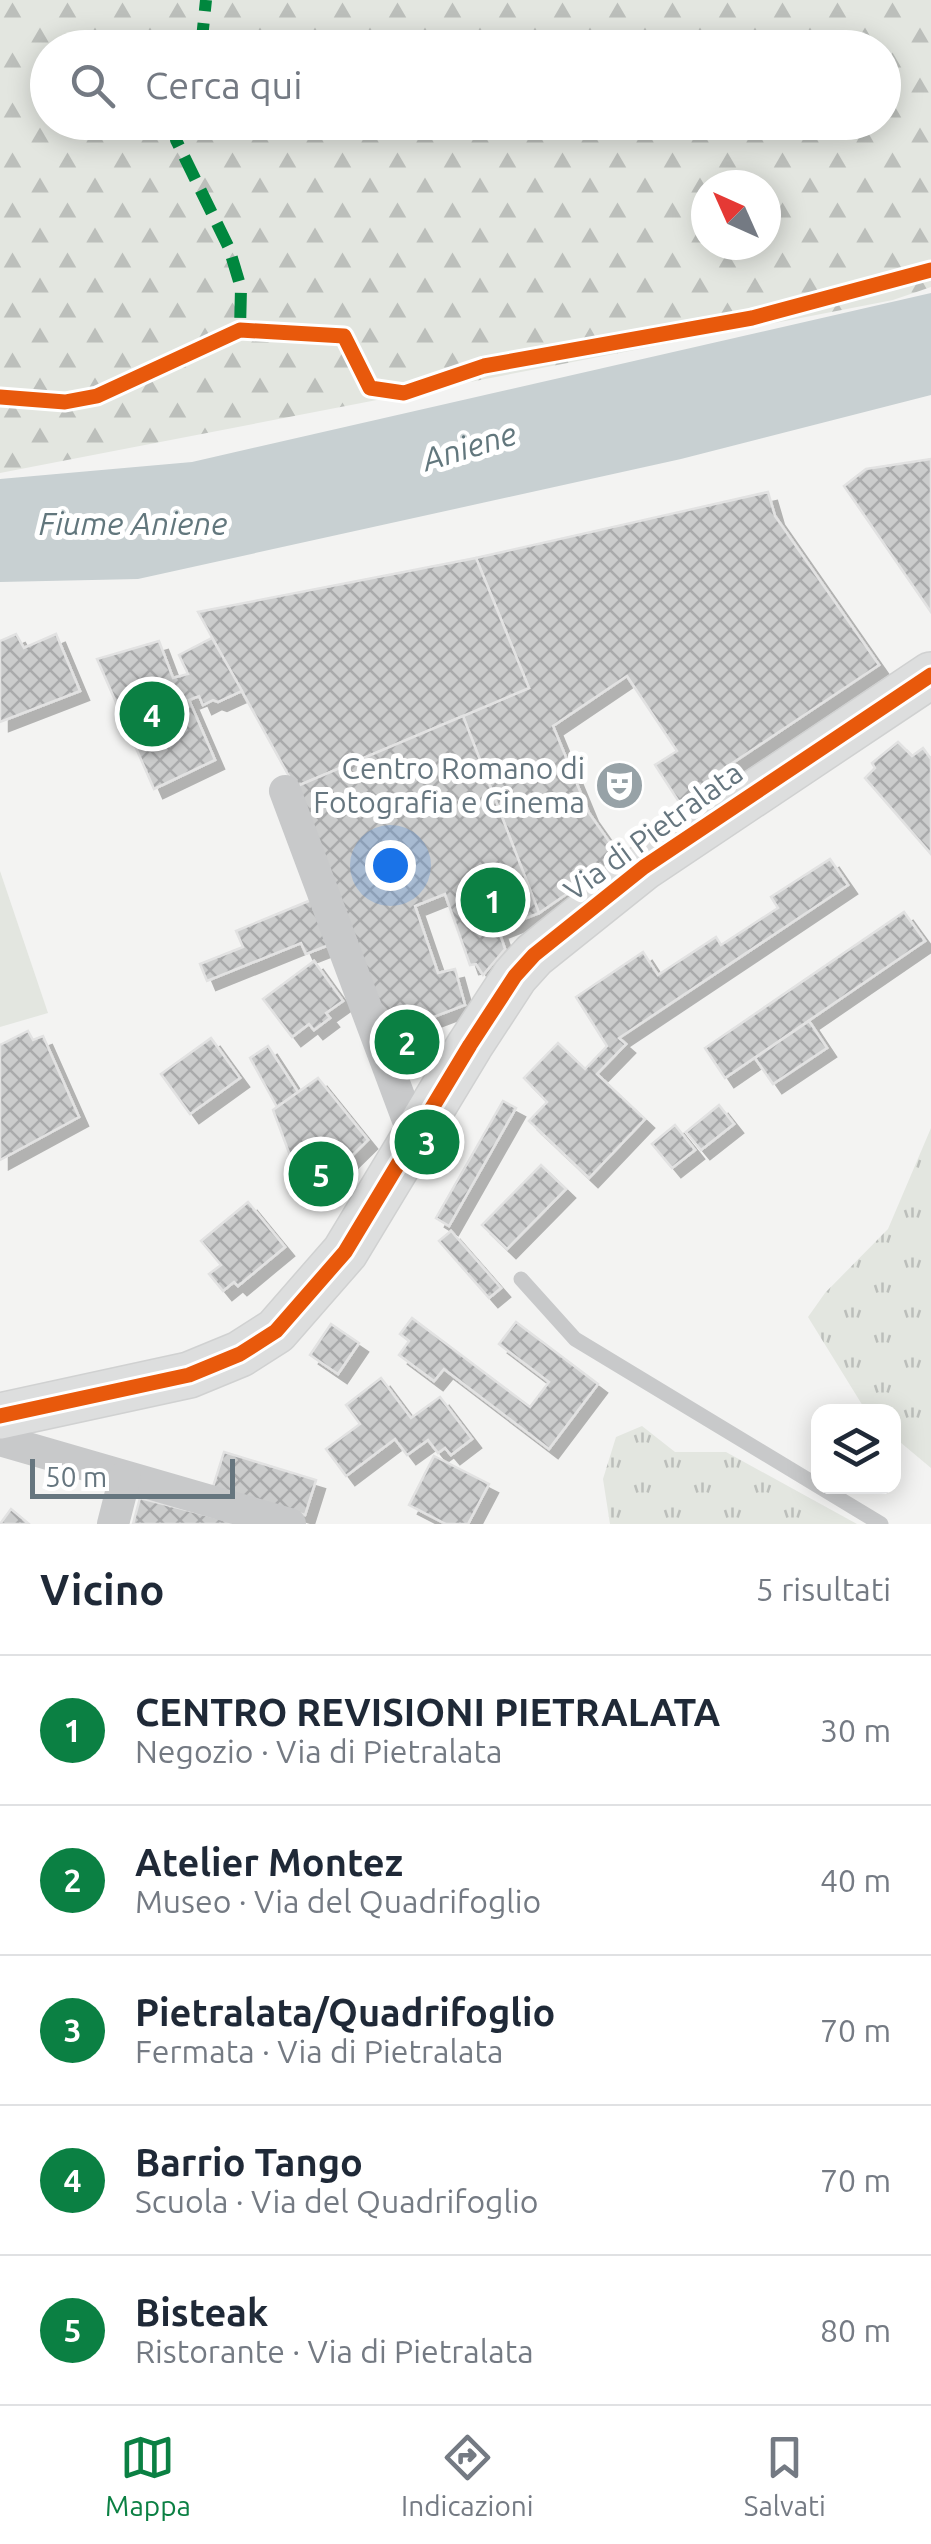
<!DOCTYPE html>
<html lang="it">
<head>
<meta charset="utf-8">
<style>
	body { margin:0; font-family:Ubuntu,sans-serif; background:#f2f2f3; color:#1f2937 }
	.controls { position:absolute; right:30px; bottom:30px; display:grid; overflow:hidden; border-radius:20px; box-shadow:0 5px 25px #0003 }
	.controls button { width:90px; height:90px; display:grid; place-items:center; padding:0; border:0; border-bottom:2px solid #e0e1e3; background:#fff; color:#1f2937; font:50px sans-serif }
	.compass { position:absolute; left:691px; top:170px; width:90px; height:90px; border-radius:50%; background:#fff; box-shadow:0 5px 25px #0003; rotate:315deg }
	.scale { position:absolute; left:30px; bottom:25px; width:205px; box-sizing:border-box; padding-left:10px; border:5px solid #66767f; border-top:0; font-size:28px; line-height:35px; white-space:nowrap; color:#66767f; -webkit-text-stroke:8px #fff; paint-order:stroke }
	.you { position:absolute; left:390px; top:865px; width:35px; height:35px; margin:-25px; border:8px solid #fff; border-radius:50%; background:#1a73e8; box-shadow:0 0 0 15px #1a73e833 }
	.badge { display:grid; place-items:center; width:65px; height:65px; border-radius:50%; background:#0b8043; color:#fff; font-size:32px; font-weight:700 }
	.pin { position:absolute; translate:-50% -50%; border:5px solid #fff; box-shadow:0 2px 10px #0006 }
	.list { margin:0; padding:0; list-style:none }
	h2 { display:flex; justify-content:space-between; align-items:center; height:130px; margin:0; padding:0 40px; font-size:42px }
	h2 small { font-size:32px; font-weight:400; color:#747a83 }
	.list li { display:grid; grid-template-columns:65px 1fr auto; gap:30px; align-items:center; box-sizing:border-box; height:150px; padding:0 40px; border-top:2px solid #e0e1e3 }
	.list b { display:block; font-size:38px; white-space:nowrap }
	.list p { margin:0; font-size:32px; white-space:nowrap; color:#747a83 }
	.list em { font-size:32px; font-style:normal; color:#747a83 }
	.icon { flex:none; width:55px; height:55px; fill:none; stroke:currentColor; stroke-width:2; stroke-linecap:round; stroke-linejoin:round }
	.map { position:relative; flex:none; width:931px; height:1524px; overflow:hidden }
	.search { position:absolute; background:#fff; box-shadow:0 5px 25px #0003; left:30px; right:30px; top:30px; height:110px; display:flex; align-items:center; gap:25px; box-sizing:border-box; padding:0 35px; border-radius:55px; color:#747a83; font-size:38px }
	.sheet { height:880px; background:#fff }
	nav { display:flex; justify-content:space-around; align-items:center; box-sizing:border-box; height:140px; border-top:2px solid #e0e1e3; background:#fff; font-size:28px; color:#747a83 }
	nav a { display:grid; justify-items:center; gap:5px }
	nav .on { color:#0b8043 }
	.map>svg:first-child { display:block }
	.grass { fill:url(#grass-tufts) }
	.forest { fill:url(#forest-firs); fill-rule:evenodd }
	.pitch { fill:#e3e6e0 }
	.water { fill:#c8d0d2 }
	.building { fill:url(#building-cross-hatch); stroke:#e2e2e2; stroke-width:2.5; filter:url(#shadow) }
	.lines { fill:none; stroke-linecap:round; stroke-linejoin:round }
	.secondary-casing { stroke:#d0d1d1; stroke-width:48 }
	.lane { stroke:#c8c9ca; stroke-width:15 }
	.street { stroke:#c8c9ca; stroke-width:32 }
	.secondary { stroke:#dddede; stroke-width:45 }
	.quiet { stroke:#00873e; stroke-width:12; stroke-dasharray:25 12; stroke-linecap:butt }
	.cycleway-casing { stroke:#fff; stroke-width:21 }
	.cycleway { stroke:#e8590c; stroke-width:15 }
	.labels { text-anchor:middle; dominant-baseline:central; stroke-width:10; stroke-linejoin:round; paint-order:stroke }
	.poi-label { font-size:30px; fill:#66767f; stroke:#fff; text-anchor:end }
	.street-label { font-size:30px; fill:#66767f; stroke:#fff }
	.water-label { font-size:32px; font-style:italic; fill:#62777d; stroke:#fff }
</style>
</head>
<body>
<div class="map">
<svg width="931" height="1524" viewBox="0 0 931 1524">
	<defs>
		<pattern id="grass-tufts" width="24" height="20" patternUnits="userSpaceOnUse" patternTransform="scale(2.5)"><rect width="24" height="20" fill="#e3e6e0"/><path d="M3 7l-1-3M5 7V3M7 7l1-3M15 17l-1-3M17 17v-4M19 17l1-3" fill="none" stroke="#bcbfbb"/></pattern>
		<pattern id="forest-firs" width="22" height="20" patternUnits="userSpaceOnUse" patternTransform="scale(2.5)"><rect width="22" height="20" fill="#e3e6e0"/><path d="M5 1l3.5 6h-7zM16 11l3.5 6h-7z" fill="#bcbfbb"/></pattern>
		<pattern id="building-cross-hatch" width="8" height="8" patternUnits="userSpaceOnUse" patternTransform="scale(2.5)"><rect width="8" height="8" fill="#cbcccc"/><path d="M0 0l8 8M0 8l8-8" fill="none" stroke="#a9aaab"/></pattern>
		<filter id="shadow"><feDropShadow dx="9" dy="9" stdDeviation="0" flood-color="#0004"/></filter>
	</defs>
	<rect width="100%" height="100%" fill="#f3f3f2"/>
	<g class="grass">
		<path d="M 931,1128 L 931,1468 L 894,1437 L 894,1412 L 866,1411 L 808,1317 L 825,1293 L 888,1229 Z"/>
		<path d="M 642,1426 L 675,1452 L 726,1452 L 857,1524 L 610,1524 L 603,1479 L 616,1437 Z"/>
	</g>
	<path class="forest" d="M 0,0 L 931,0 L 931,287 L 893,300 L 0,473 ZM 48,48 L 884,48 L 884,122 L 48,122 ZM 706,185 L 766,185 L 766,245 L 706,245 Z"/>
	<path class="pitch" d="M 0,871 L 48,1013 L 0,1027 Z"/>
	<path class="water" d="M 931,293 L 931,395 L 681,459 L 138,579 L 0,582 L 0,479 L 192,462 Z"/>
	<g class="building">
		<path d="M 931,459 L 931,612 L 844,486 L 866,469 Z"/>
		<path d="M 768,492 L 775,516 L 879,665 L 719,772 L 722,777 L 681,805 L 655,765 L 677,751 L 627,676 L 553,726 L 589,813 L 620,857 L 539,913 L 463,716 L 529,688 L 476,558 Z"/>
		<path d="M 476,558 L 529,688 L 295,787 L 198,612 Z"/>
		<path d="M 16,634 L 24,648 L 56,634 L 80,691 L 0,722 L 0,641 Z"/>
		<path d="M 212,638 L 242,691 L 218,702 L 213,700 L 203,705 L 199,696 L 189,700 L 215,760 L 154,789 L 97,659 L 159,641 L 173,678 L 188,674 L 179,655 Z"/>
		<path d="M 463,716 L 539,913 L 498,929 L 505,949 L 483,975 L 476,964 L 470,965 L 445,894 L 415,906 L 438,973 L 455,969 L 465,1005 L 428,1019 L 436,1044 L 398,1060 L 295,787 Z"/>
		<path d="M 898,742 L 912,756 L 923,748 L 931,759 L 931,854 L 865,778 L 875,768 L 872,763 Z"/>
		<path d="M 830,859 L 848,885 L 619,1038 L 626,1044 L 597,1074 L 645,1119 L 589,1178 L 529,1121 L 547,1102 L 524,1078 L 558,1043 L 585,1069 L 607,1046 L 576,997 L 643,952 L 658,975 L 716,937 L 721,945 L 778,908 L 771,897 Z"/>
		<path d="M 316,898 L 334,943 L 306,954 L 301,943 L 207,981 L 200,964 L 243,947 L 236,931 Z"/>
		<path d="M 904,912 L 925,941 L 725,1078 L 705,1048 Z"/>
		<path d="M 314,961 L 343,1001 L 326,1013 L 330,1018 L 314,1030 L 309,1024 L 292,1037 L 263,999 Z"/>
		<path d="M 809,1021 L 827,1048 L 773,1084 L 755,1058 Z"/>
		<path d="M 28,1031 L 33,1040 L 43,1036 L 79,1117 L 0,1160 L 0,1045 Z"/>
		<path d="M 211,1038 L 240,1078 L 190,1114 L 161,1074 Z"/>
		<path d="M 268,1046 L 298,1092 L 277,1107 L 250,1058 Z"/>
		<path d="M 318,1078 L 368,1140 L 318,1189 L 291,1158 L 273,1110 Z"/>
		<path d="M 503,1101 L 516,1108 L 449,1226 L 436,1218 Z"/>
		<path d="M 719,1105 L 734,1124 L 701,1150 L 686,1132 Z"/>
		<path d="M 675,1125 L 695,1150 L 672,1168 L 652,1144 Z"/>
		<path d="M 541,1165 L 566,1189 L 507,1249 L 482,1225 Z"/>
		<path d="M 248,1202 L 285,1247 L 238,1286 L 234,1282 L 223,1291 L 209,1274 L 221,1265 L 201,1241 Z"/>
		<path d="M 451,1231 L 501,1288 L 489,1298 L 439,1241 Z"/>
		<path d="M 412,1318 L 530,1407 L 549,1382 L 499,1344 L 516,1322 L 598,1384 L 549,1449 L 444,1369 L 434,1381 L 399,1355 L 409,1341 L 400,1334 Z"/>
		<path d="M 331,1324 L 359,1343 L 338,1374 L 310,1355 Z"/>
		<path d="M 381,1378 L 411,1418 L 440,1397 L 472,1439 L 451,1455 L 445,1448 L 438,1453 L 428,1440 L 407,1455 L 395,1439 L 346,1476 L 326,1449 L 360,1424 L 346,1405 Z"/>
		<path d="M 224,1452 L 316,1480 L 305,1515 L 213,1487 Z"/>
		<path d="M 434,1456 L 489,1484 L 468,1524 L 446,1524 L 409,1505 Z"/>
		<path d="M 140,1498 L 241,1524 L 133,1524 Z"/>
		<path d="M 11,1509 L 29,1524 L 0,1524 Z"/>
	</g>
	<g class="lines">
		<defs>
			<path id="secondary" d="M 0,1416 L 189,1375 L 240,1354 L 276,1331 L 345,1252 L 470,1045 L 515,976 L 534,955 L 644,867 L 931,675"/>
		</defs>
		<use href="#secondary" class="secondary-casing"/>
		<path class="lane" d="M 521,1279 L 575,1339 L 881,1524"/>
		<g class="street">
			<path d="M 285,791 L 415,1139"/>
			<path d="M 0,1440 L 290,1524"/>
			<path d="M 113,1524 L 125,1477"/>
		</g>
		<use href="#secondary" class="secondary"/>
		<g class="quiet">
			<path d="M 201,48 L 206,0"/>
			<path d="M 178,122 L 176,140 L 229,248 L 241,288 L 240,330"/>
		</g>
		<defs>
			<g id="cycleway">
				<path d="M 0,397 L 65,402 L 97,396 L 240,330 L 344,336 L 370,388 L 404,393 L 484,366 L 752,318 L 931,270"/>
				<path d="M 0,1416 L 189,1375 L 240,1354 L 276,1331 L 345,1252 L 470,1045 L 515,976 L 534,955 L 644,867 L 931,675"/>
			</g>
		</defs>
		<use href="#cycleway" class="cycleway-casing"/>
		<use href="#cycleway" class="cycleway"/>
	</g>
	<defs>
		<symbol id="theatre-disc" viewBox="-11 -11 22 22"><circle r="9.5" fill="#97a2a7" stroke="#fff"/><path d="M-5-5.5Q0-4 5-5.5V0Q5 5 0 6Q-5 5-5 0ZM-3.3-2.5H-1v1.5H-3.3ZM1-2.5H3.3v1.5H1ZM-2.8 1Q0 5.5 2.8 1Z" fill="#fff"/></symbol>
	</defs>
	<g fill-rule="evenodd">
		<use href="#theatre-disc" x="592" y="758" width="55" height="55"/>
	</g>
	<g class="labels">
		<g class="poi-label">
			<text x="585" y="768">Centro Romano di<tspan x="585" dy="34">Fotografia e Cinema</tspan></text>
		</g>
		<g class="street-label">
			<text transform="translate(653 831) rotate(-36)">Via di Pietralata</text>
		</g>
		<g class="water-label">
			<text transform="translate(469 446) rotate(-17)">Aniene</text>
			<text x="133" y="523">Fiume Aniene</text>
		</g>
	</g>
</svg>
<div class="controls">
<button><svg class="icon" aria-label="layers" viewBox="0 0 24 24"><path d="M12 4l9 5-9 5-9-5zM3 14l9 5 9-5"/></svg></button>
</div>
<svg class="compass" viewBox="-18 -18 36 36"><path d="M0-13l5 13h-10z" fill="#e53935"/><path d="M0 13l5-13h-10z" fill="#747a83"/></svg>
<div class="scale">50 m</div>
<div class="you"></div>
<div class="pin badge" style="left:493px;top:900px">1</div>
<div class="pin badge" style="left:407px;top:1042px">2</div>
<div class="pin badge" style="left:427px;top:1142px">3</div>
<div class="pin badge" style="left:152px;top:714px">4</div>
<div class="pin badge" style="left:321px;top:1174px">5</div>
<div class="search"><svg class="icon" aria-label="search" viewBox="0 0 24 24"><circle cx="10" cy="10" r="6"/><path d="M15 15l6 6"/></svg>Cerca qui</div>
</div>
<section class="sheet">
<h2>Vicino<small>5 risultati</small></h2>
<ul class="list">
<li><span class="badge">1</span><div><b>CENTRO REVISIONI PIETRALATA</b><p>Negozio · Via di Pietralata</p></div><em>30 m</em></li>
<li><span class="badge">2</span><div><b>Atelier Montez</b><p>Museo · Via del Quadrifoglio</p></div><em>40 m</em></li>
<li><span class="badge">3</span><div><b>Pietralata/Quadrifoglio</b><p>Fermata · Via di Pietralata</p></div><em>70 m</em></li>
<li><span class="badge">4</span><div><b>Barrio Tango</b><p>Scuola · Via del Quadrifoglio</p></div><em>70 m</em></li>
<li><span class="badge">5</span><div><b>Bisteak</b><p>Ristorante · Via di Pietralata</p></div><em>80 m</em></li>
</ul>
</section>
<nav>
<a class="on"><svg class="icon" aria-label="map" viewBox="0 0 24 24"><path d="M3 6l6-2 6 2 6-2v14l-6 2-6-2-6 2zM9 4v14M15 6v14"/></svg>Mappa</a>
<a><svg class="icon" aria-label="directions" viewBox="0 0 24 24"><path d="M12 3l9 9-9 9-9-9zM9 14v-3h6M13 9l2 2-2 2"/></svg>Indicazioni</a>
<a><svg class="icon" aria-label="saved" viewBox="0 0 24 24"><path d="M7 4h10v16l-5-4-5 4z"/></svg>Salvati</a>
</nav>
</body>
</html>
